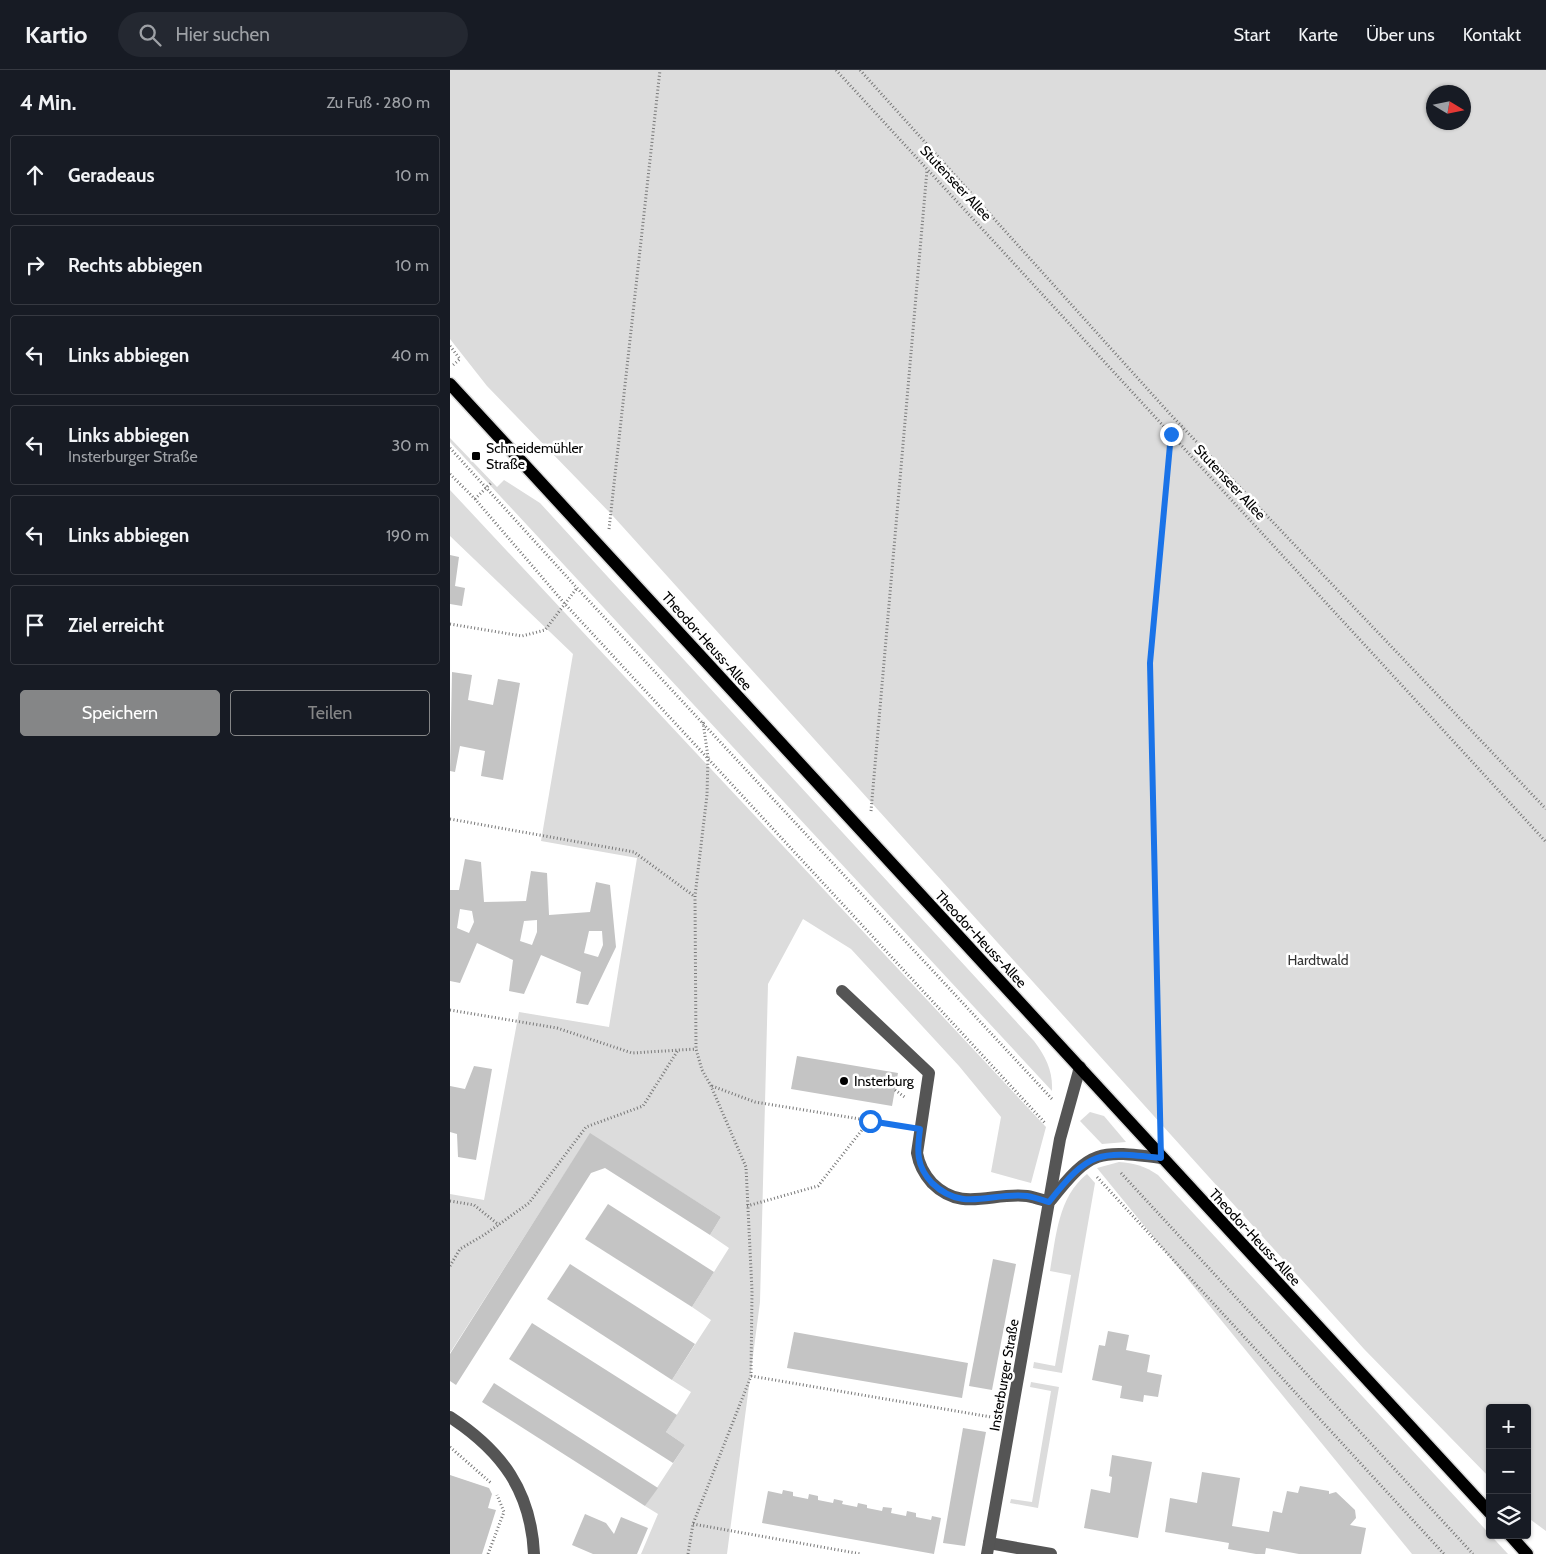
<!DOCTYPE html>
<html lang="de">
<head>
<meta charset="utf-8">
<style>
	body { margin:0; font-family:Cabin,sans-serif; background:#242831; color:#f1f3f6 }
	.controls { position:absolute; right:15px; bottom:15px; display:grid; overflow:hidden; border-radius:5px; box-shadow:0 1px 4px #0004 }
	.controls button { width:45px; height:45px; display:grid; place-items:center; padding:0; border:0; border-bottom:1px solid #363941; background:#171b24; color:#f1f3f6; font:25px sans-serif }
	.compass { position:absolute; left:976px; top:15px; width:45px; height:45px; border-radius:50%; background:#171b24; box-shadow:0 1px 4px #0004; rotate:100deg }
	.stop { position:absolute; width:15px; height:15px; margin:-11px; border:4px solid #1a73e8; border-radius:50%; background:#fff }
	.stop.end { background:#1a73e8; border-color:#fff; box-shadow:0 1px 5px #0008 }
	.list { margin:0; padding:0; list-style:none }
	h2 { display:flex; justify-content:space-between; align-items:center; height:65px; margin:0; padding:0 20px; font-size:21px }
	h2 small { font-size:16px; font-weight:400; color:#9ea1a6 }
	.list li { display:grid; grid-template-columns:32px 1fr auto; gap:15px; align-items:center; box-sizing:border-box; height:80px; margin:0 10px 10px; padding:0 10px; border:1px solid #363941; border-radius:5px }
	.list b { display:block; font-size:19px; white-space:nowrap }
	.list p { margin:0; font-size:16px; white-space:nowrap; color:#9ea1a6 }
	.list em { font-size:16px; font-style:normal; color:#9ea1a6 }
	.actions { display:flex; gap:10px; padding:15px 20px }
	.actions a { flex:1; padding:11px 0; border:1px solid #858687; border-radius:5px; text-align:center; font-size:18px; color:#858687 }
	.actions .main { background:#858687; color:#fff }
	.icon { flex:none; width:28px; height:28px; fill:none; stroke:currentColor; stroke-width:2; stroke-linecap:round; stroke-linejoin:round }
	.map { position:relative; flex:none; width:1096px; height:1484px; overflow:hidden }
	header { display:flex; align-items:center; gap:30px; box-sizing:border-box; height:70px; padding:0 25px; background:#171b24; border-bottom:1px solid #363941 }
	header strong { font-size:24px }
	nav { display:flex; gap:28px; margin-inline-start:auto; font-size:18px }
	.search { width:350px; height:45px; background:#242831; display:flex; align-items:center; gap:12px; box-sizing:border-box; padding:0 18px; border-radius:28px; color:#9ea1a6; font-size:19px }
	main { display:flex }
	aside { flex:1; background:#171b24 }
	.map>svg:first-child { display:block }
	.green { fill:#dcdcdc; fill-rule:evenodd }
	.building { fill:#c4c4c4; fill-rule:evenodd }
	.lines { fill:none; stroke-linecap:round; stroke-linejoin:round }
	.major-casing { stroke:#dbdbdb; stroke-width:15 }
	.path { stroke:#777; stroke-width:3; stroke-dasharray:1 2.5; stroke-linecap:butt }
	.minor { stroke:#555; stroke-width:12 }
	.major { stroke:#000; stroke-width:12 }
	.route { stroke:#1a73e8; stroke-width:6 }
	.poi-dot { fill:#000; stroke:#fff; stroke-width:2 }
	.labels { text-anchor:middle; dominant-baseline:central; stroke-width:5; stroke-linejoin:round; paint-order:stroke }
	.street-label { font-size:14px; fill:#000; stroke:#fff }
	.poi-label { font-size:14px; fill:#000; stroke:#fff; text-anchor:start }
	.park-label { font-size:14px; fill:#333; stroke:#fff }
</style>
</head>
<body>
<header>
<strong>Kartio</strong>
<div class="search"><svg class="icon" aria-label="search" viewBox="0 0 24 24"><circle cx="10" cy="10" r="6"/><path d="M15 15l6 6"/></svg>Hier suchen</div>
<nav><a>Start</a><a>Karte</a><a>Über uns</a><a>Kontakt</a></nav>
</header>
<main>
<aside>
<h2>4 Min.<small>Zu Fuß · 280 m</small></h2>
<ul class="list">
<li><svg class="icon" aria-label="ahead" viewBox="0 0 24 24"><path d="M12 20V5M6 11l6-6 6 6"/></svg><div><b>Geradeaus</b></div><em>10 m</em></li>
<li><svg class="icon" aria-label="right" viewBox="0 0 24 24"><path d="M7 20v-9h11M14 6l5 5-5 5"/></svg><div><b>Rechts abbiegen</b></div><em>10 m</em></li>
<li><svg class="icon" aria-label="left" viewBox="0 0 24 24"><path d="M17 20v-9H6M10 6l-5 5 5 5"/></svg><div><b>Links abbiegen</b></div><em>40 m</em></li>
<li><svg class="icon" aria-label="left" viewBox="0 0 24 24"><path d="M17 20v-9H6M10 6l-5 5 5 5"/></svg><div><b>Links abbiegen</b><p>Insterburger Straße</p></div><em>30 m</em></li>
<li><svg class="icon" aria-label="left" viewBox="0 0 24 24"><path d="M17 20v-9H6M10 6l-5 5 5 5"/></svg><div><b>Links abbiegen</b></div><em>190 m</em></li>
<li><svg class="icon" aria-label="arrive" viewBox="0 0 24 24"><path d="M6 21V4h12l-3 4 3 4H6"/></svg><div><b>Ziel erreicht</b></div></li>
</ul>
<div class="actions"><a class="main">Speichern</a><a>Teilen</a></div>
</aside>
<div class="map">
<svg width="1096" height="1484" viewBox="0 0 1096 1484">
	<rect width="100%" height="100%" fill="#fff"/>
	<g class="green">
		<path d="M 0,0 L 1096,0 L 1096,1461 L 1077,1447 L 1077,1338 L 1040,1338 L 1040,1408 L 914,1279 L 163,446 L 37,316 L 0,269 ZM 984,22 L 1014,22 L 1014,52 L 984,52 Z"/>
		<path d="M 0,368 L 47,417 L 54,410 L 90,433 L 584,971 C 596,987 603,1001 602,1021 L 0,372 Z"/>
		<path d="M 0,420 L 596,1057 L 581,1113 L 541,1102 L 551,1047 L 509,996 L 401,879 L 353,849 L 318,914 L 310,1232 L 277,1484 L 191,1484 L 208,1444 L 195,1436 L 235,1375 L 216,1362 L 241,1322 L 222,1310 L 261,1250 L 242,1237 L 279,1178 L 260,1165 L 271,1147 L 140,1064 L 0,1283 L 0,1124 L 34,1130 L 69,942 L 159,957 L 187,788 L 91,771 L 123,584 L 0,466 Z"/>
		<path d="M 640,1042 L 654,1046 L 676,1072 L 652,1074 L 630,1051 Z"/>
		<path d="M 669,1092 C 684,1093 695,1096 708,1105 L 1058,1484 L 962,1484 L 647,1098 Z"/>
		<path d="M 637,1104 L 645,1113 L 612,1303 L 583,1298 L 584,1292 L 605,1296 L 621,1205 L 600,1201 C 606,1167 608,1127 637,1104 Z"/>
		<path d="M 581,1312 L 609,1317 L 588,1438 L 560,1433 L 561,1429 L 582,1432 L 601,1321 L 580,1317 Z"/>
	</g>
	<g class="building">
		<path d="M 0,485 L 9,487 L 5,516 L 15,518 L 12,536 L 0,534 Z"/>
		<path d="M 2,602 L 22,605 L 18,630 L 43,635 L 48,609 L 70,613 L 53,710 L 31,706 L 35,681 L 10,676 L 5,702 L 0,701 Z"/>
		<path d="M 15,789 L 31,792 L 34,832 L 76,831 L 81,801 L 97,803 L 99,845 L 140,842 L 146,812 L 160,815 L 166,877 L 138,935 L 126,933 L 131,902 L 91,885 L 74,924 L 59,921 L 63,890 L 27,873 L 10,913 L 0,911 L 0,820 L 9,820 ZM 10,839 L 22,841 L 24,852 L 19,863 L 7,858 ZM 87,850 L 87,862 L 82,875 L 70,871 L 74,851 ZM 139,861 L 152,861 L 153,875 L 148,887 L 134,883 Z"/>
		<path d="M 347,986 L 448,1003 L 442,1036 L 341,1019 Z"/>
		<path d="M 24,996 L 42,999 L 26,1090 L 8,1087 L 7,1064 L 0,1062 L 0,1016 L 15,1019 Z"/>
		<path d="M 140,1063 L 271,1147 L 260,1165 L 155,1098 L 141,1103 L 6,1315 L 0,1311 L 0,1284 Z"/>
		<path d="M 158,1134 L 264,1202 L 242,1237 L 135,1169 Z"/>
		<path d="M 543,1189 L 566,1194 L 542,1320 L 519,1316 Z"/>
		<path d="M 120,1194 L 245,1274 L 222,1310 L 97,1229 Z"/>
		<path d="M 82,1253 L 227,1345 L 216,1362 L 235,1375 L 223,1393 L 59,1289 Z"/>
		<path d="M 658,1261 L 679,1265 L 676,1280 L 700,1285 L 697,1302 L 712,1305 L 708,1327 L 694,1325 L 693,1332 L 670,1328 L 672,1316 L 642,1310 L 649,1275 L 655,1276 Z"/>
		<path d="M 344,1262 L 518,1293 L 512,1328 L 337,1298 Z"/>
		<path d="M 44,1313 L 208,1418 L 195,1436 L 32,1332 Z"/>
		<path d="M 513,1358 L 536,1362 L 515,1476 L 493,1473 Z"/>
		<path d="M 662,1385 L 702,1392 L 688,1468 L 634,1458 L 641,1419 L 660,1423 L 662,1407 L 659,1406 Z"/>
		<path d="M 752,1402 L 790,1408 L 782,1456 L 819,1462 L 823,1441 L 832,1443 L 837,1421 L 848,1423 L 850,1416 L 879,1421 L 879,1424 L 886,1422 L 905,1440 L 906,1448 L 900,1455 L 916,1458 L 911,1484 L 849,1484 L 816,1478 L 815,1484 L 806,1484 L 778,1479 L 779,1473 L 715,1462 L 720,1428 L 747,1433 Z"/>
		<path d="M 0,1405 L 39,1418 L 42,1424 L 38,1438 L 46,1440 L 32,1484 L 0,1484 Z"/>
		<path d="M 333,1420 L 343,1422 L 343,1426 L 358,1429 L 359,1424 L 368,1426 L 368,1430 L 383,1433 L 384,1429 L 393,1431 L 392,1434 L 407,1437 L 408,1433 L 417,1435 L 417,1438 L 432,1441 L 433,1437 L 442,1438 L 441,1443 L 456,1446 L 457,1441 L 466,1443 L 466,1447 L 481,1450 L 482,1446 L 491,1448 L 484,1484 L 312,1453 L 318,1421 L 332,1424 Z"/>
		<path d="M 135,1444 L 156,1453 L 164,1464 L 171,1447 L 198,1458 L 187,1484 L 143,1484 L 122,1475 Z"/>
	</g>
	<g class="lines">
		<defs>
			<g id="major">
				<path d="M 0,314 L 1040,1443"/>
				<path d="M 1060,1465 L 1077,1484"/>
			</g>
		</defs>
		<use href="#major" class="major-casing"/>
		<g class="path">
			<path d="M 386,0 L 1096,772"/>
			<path d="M 410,0 L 720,344 L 1096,739"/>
			<path d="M 0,276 L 10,289 L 2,296"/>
			<path d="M 0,378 L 127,518 L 602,1029"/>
			<path d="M 0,404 L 25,429 L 115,534 L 596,1054"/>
			<path d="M 25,429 L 42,412"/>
			<path d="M 159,459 L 210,0"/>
			<path d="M 0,554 L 72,566 L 95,560 L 127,518"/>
			<path d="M 421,741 L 477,100"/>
			<path d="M 0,749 L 184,782 L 244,826"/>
			<path d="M 0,940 L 107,958 L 182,983 L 246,979"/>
			<path d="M 262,1016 L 305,1032 L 453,1056"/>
			<path d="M 445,1020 L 456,1028"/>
			<path d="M 710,1058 L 700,593 L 721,365"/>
			<path d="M 671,1103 L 1023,1484"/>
			<path d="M 647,1107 L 994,1484"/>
			<path d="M 0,1131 L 24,1135 L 49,1155"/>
			<path d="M 297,1136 L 368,1116 L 419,1051"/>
			<path d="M 0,1196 L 10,1179 L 34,1165 L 79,1133 L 136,1057 L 193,1036 L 228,980"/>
			<path d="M 301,1306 L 541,1347"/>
			<path d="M 0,1377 L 41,1413"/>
			<path d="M 243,1454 L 411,1484"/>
			<path d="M 38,1484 L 54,1442 L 47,1425"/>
			<path d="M 238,1484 L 243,1454 L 301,1306 L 302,1221 L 296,1097 L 261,1016 L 252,1000 L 246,979 L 245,826 L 257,725 L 258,687 L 253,652"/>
		</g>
		<g class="minor">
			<path d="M 392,921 L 479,1003 L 467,1083 C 469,1095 474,1104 482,1113 C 512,1143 541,1122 577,1126 C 584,1127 592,1130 599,1132"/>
			<path d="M 601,1130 C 641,1079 649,1080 711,1088"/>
			<path d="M 0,1347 C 52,1381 81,1421 84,1484"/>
			<path d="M 539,1473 L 601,1484"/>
			<path d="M 537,1484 L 610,1069 L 630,997"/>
		</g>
		<use href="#major" class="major"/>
	</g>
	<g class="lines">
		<path class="route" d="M 420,1051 L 470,1059 C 467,1081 466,1096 482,1113 C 513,1143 540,1122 577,1126 C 584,1127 592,1130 599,1132 C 639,1081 648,1081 711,1088 L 700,593 L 721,364"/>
	</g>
	<g class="poi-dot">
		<rect x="21" y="381" width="10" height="10" rx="2.5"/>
		<circle cx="394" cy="1011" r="5"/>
	</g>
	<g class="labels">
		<g class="street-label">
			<text transform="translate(506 113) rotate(47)">Stutenseer Allee</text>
			<text transform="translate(780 412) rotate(47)">Stutenseer Allee</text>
			<text transform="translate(257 571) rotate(48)">Theodor-Heuss-Allee</text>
			<text transform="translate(531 869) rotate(47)">Theodor-Heuss-Allee</text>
			<text transform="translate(805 1167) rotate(47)">Theodor-Heuss-Allee</text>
			<text transform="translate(554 1305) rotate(-80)">Insterburger Straße</text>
		</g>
		<g class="poi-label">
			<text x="36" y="378">Schneidemühler<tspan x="36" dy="16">Straße</tspan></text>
			<text x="404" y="1011">Insterburg</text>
		</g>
		<g class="park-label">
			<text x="868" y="890">Hardtwald</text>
		</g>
	</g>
</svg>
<div class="controls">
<button>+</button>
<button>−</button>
<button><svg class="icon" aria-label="layers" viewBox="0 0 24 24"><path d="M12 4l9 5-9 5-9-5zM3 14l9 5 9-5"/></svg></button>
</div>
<svg class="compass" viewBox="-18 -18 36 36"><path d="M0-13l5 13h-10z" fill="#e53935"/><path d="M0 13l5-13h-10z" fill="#9ea1a6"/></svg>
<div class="stop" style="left:420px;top:1051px"></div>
<div class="stop end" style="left:721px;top:364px"></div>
</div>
</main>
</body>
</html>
